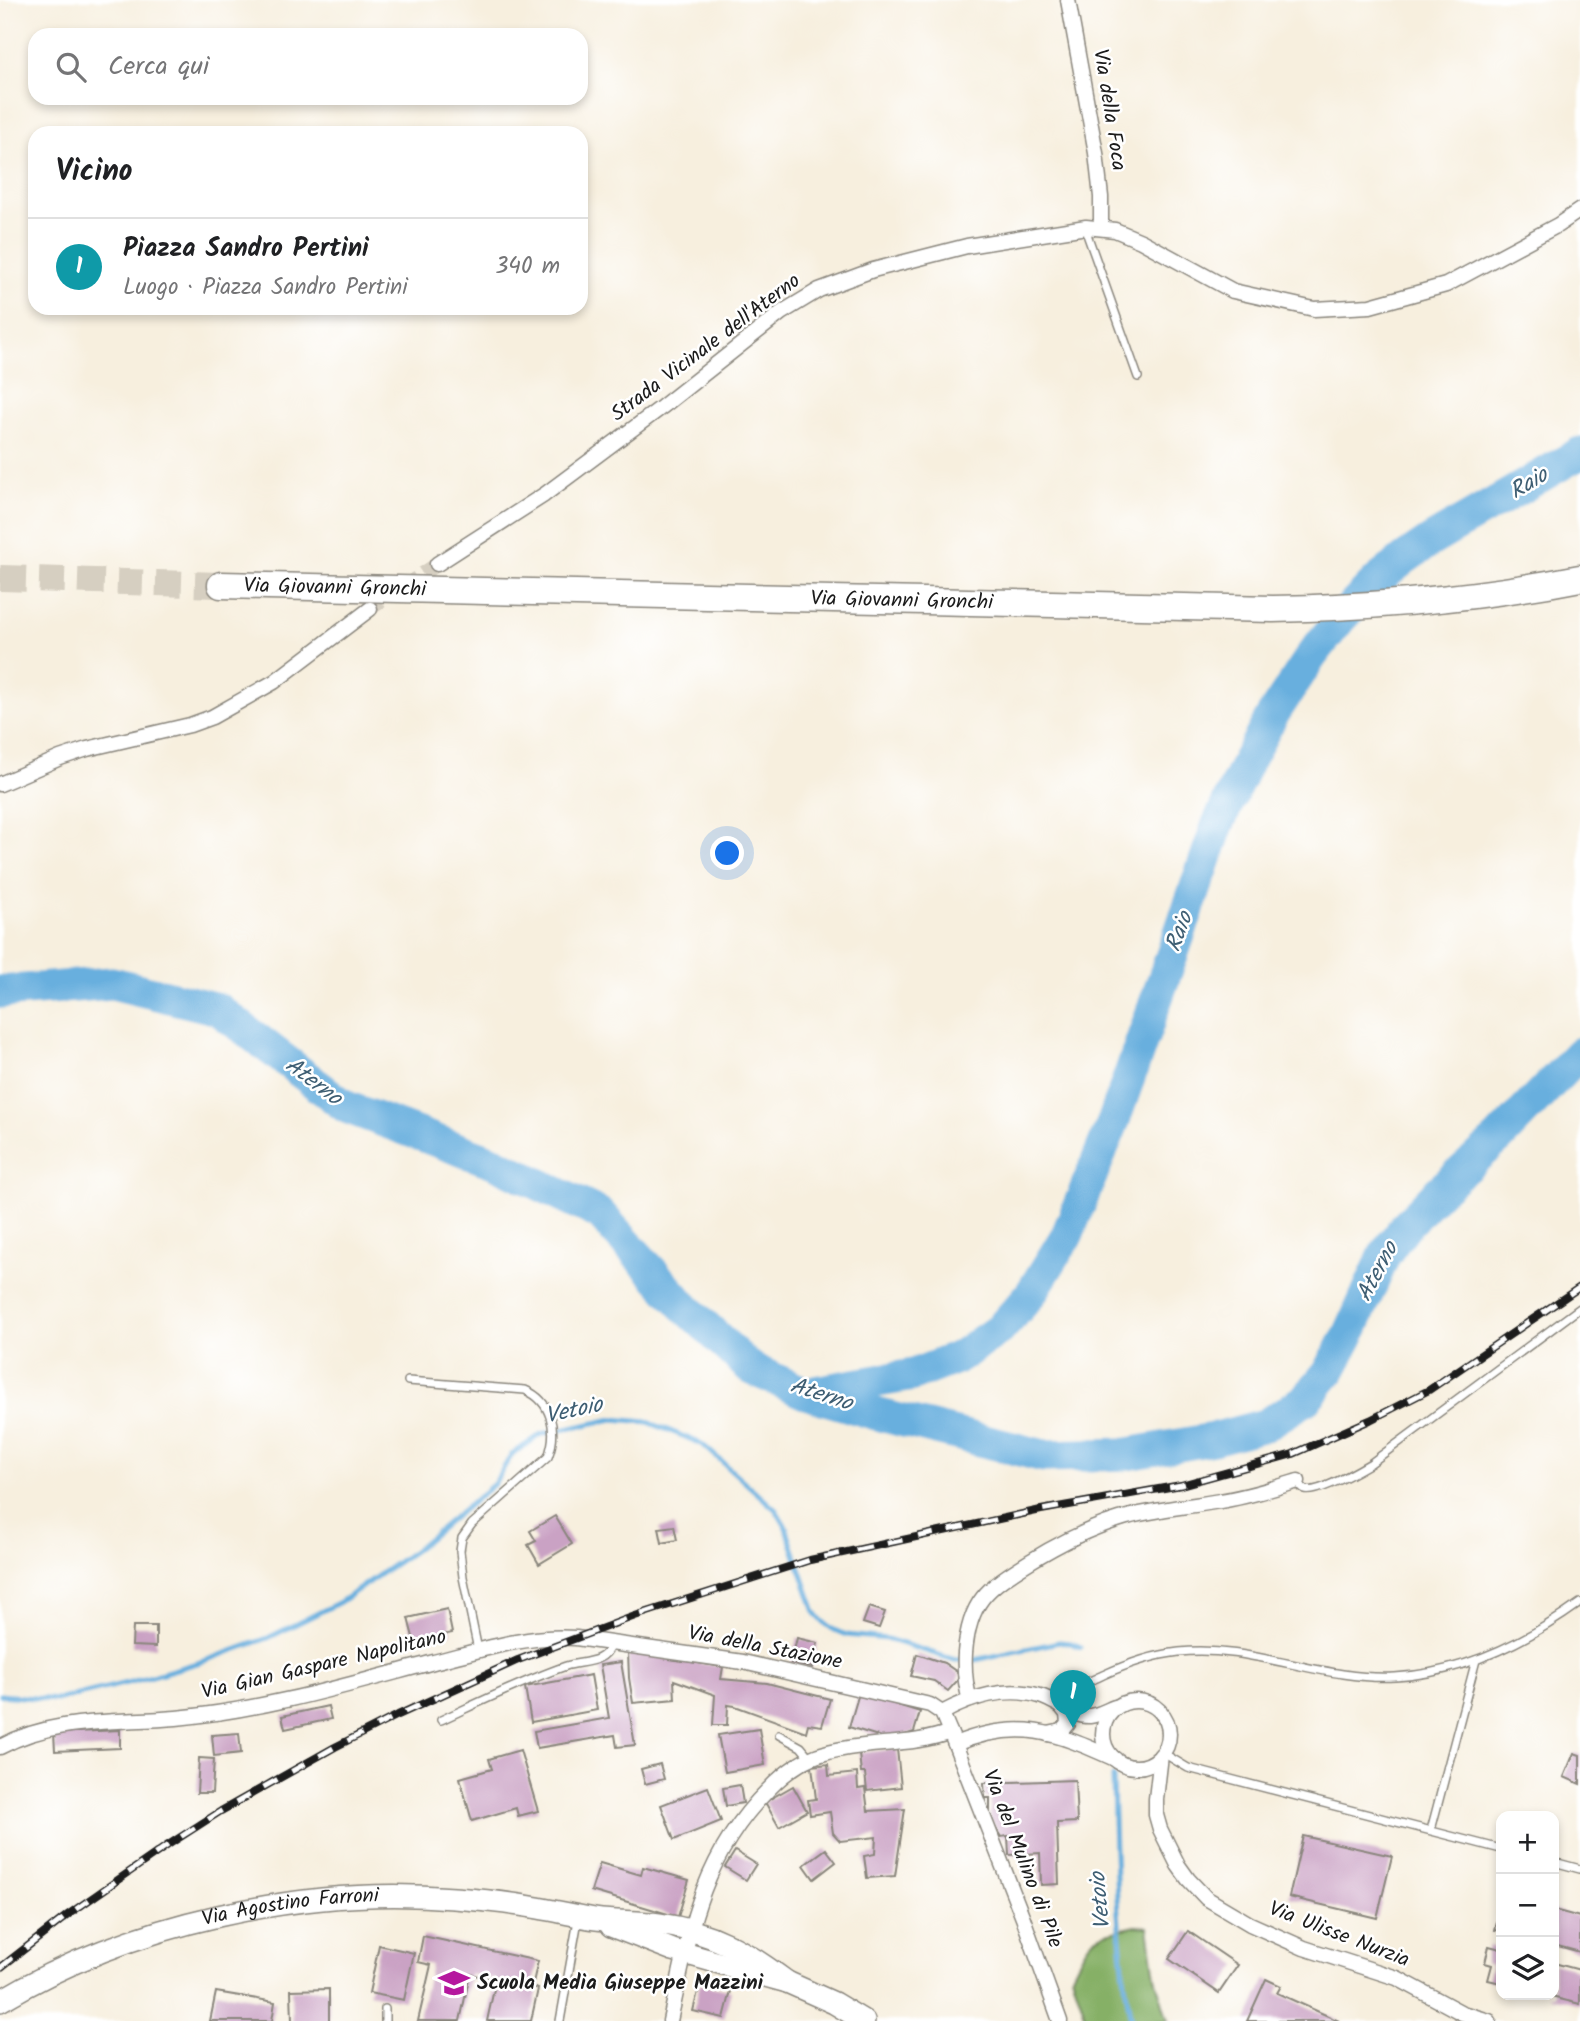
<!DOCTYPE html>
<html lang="it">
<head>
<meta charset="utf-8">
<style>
	body { margin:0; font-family:Kalam,sans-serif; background:#f6f6f6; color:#202124 }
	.controls { position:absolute; right:21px; bottom:21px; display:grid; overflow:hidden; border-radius:14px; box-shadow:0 4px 10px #0003 }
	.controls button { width:63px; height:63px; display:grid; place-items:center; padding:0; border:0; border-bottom:2px solid #e0e0e0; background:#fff; color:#202124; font:35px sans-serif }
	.you { position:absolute; left:728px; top:854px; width:24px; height:24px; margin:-18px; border:5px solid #fff; border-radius:50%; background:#1a73e8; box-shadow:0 0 0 10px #1a73e833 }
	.badge { display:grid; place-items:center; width:46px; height:46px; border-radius:50%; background:#b5179e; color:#fff; font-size:23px; font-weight:700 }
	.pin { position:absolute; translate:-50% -58px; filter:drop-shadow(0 2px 4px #0008) }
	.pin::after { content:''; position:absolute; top:37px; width:24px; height:21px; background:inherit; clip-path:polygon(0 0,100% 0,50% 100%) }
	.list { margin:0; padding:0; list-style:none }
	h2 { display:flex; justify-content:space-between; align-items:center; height:91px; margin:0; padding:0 28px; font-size:30px }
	h2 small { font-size:23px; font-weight:400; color:#757577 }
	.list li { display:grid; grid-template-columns:46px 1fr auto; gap:21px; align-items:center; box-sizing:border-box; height:98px; padding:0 28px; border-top:2px solid #e0e0e0 }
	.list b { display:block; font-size:26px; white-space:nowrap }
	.list p { margin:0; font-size:23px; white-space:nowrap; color:#757577 }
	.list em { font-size:23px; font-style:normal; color:#757577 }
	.icon { flex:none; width:38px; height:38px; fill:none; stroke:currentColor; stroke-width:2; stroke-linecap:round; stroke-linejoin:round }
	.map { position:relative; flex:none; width:1580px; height:2021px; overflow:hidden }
	.search { position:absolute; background:#fff; box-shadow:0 4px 10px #0003; left:28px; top:28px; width:560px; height:77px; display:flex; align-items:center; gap:18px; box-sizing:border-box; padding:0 24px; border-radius:21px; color:#757577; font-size:26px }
	.panel { position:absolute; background:#fff; box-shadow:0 4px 10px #0003; left:28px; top:126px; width:560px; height:189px; border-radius:21px }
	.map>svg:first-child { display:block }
	.forest { fill:#86b066; stroke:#516641; stroke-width:2 }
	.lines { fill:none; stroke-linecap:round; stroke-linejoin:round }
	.stream { stroke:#67afde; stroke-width:5 }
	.river { stroke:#67afde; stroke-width:33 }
	.building { fill:#caa2c4 }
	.street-tunnel { stroke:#d6cfc1; stroke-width:14; stroke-dasharray:14 7; stroke-linecap:butt }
	.highway-tunnel { stroke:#d6cfc1; stroke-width:26; stroke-dasharray:26 13; stroke-linecap:butt }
	.lane-casing { stroke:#8a867d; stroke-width:10 }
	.street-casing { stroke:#8a867d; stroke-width:17 }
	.secondary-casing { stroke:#8a867d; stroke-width:24 }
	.highway-casing { stroke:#8a867d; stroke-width:29 }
	.lane { stroke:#fff; stroke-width:7 }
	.street { stroke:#fff; stroke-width:14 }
	.secondary { stroke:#fff; stroke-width:21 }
	.highway { stroke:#fff; stroke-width:26 }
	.rail-casing { stroke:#1c1c1c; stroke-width:8 }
	.rail { stroke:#fff; stroke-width:5; stroke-dasharray:16; stroke-linecap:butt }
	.labels { text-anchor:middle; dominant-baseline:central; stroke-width:5; stroke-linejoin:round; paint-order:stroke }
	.street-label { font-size:21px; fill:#1c1c1c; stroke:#fff }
	.poi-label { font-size:21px; font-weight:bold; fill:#1c1c1c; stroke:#fff; text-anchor:start }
	.water-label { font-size:23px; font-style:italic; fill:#3e5e73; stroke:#fff }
</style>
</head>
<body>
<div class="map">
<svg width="1580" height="2021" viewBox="0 0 1580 2021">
	<rect width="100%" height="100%" fill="#fff"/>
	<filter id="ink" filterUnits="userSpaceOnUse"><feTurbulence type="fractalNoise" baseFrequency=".0143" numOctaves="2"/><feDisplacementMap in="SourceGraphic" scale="14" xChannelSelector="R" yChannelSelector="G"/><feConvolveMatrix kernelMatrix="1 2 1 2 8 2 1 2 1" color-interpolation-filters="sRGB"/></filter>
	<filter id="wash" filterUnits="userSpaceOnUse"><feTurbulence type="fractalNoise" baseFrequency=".00686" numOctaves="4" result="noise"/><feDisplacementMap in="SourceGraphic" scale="28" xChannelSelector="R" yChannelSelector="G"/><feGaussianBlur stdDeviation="1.57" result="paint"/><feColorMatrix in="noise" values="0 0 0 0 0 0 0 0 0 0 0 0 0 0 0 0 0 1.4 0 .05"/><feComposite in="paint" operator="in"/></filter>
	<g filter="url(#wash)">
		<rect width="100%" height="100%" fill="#f7efde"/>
		<path class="forest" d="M 1136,1926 L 1148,1927 L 1155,1977 L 1168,2021 L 1087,2021 L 1072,1975 C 1093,1933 1090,1936 1136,1926 Z"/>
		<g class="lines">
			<g class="stream">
				<path d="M 0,1695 L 57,1700 L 131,1682 L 204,1661 L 268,1638 L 340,1602 L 415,1550 L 494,1484 L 512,1454 L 542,1434 L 613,1419 L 648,1422 L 702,1444 L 776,1510 L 785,1525 L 815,1612 L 822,1621 L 834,1630 L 846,1635 L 887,1639 L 955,1660 L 975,1660 L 1059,1642 L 1071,1643 L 1081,1647"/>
				<path d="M 1113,1777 C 1115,1859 1116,1940 1131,2021"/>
			</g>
			<g class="river">
				<path d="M 0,992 L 112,983 L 218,1009 L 346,1107 L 496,1163 L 600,1214 L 682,1304 L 750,1368 L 805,1393 L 876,1414 L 1044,1456 L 1128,1454 L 1213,1439 L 1265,1425 L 1305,1400 L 1330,1370 L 1348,1337 L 1385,1254 L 1406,1225 L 1437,1193 L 1499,1138 L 1580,1053"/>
				<path d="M 814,1392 L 913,1375 L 959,1357 L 1001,1328 L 1030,1295 L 1067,1235 L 1114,1120 L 1218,824 L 1247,762 L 1272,716 L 1312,655 L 1340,619 L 1378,580 L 1404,559 L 1430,541 L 1580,453"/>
			</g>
		</g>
		<g id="blocks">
			<g class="building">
				<path d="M 555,1516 L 572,1544 L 539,1564 L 528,1545 L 536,1541 L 530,1531 Z"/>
				<path d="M 674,1526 L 677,1540 L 662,1543 L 659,1528 Z"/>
				<path d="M 869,1607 L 885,1612 L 879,1628 L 863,1623 Z"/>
				<path d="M 447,1609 L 452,1633 L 414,1641 L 408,1618 Z"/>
				<path d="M 133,1626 L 156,1626 L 156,1647 L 132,1646 Z"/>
				<path d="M 797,1638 L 818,1643 L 812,1668 L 791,1663 Z"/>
				<path d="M 628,1652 L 723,1667 L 721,1679 L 767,1683 L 830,1699 L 822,1726 L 808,1724 L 806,1732 L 735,1706 L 728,1705 L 727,1725 L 713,1725 L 715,1695 L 674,1680 L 675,1699 L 633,1703 L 629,1678 Z"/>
				<path d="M 917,1654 L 944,1663 L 960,1674 L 957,1681 L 948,1691 L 934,1681 L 911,1676 Z"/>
				<path d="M 621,1662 L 635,1745 L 617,1747 L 615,1735 L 537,1748 L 534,1731 L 609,1718 L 600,1665 Z"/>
				<path d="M 591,1675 L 597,1710 L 531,1722 L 525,1687 Z"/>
				<path d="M 859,1693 L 920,1712 L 914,1732 L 891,1740 L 849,1727 Z"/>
				<path d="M 328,1706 L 331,1719 L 285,1729 L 282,1716 Z"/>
				<path d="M 759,1729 L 765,1765 L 725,1772 L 718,1735 Z"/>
				<path d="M 120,1730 L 120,1748 L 55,1751 L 54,1733 Z"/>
				<path d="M 239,1733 L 241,1753 L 214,1756 L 212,1735 Z"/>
				<path d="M 897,1749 L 901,1787 L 867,1791 L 865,1773 L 861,1773 L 859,1753 Z"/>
				<path d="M 520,1750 L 538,1811 L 518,1816 L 516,1808 L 472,1821 L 460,1778 L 492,1769 L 489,1759 Z"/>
				<path d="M 1574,1753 L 1580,1755 L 1580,1784 L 1564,1777 Z"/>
				<path d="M 199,1758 L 214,1759 L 212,1793 L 197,1793 Z"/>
				<path d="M 660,1764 L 664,1779 L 645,1784 L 641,1769 Z"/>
				<path d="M 828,1764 L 829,1776 L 857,1773 L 858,1789 L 865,1788 L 868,1811 L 905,1809 L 895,1876 L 867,1878 L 864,1856 L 875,1854 L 876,1837 L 840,1841 L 833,1833 L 830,1812 L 810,1815 L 808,1800 L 816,1799 L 812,1766 Z"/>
				<path d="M 1075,1780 L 1077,1822 L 1057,1823 L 1059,1884 L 1041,1885 L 1040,1853 L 1009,1855 L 1008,1836 L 1001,1837 L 990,1819 L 990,1798 L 985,1798 L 984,1783 Z"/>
				<path d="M 740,1785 L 743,1803 L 726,1806 L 723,1788 Z"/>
				<path d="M 793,1786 L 807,1811 L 779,1827 L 765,1802 Z"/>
				<path d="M 708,1787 L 721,1821 L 674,1840 L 661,1805 Z"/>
				<path d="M 1303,1836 L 1392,1856 L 1377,1918 L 1289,1897 Z"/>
				<path d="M 826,1849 L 836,1862 L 814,1879 L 804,1865 Z"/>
				<path d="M 735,1851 L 756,1864 L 746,1880 L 725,1867 Z"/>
				<path d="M 600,1863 L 641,1875 L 643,1867 L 689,1880 L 678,1917 L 591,1891 Z"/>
				<path d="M 1500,1909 L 1501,1909 L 1501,1931 L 1495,1930 Z"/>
				<path d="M 1554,1910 L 1580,1917 L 1580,1952 L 1554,1945 Z"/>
				<path d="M 1188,1931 L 1238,1965 L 1219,1993 L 1169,1959 Z"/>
				<path d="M 423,1936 L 538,1961 L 532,1987 L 538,1989 L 531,2021 L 487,2021 L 496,1980 L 470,1974 L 460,2021 L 418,2021 L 431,1965 L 418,1962 Z"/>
				<path d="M 379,1945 L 414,1953 L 404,2000 L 369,1993 Z"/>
				<path d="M 1489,1946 L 1501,1949 L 1501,1983 L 1488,1980 L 1492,1965 L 1485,1963 Z"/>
				<path d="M 1554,1963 L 1580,1970 L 1580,2004 L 1547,1996 L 1554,1995 Z"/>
				<path d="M 1266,1979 L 1281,1986 L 1277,1993 L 1339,2021 L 1247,2021 Z"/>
				<path d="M 700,1984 L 731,1991 L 724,2018 L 693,2011 Z"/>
				<path d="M 329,1989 L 329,2021 L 292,2021 L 291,1990 Z"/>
				<path d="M 216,1992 L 275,2002 L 272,2021 L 210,2021 Z"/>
			</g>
		</g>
	</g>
	<g filter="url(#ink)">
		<use href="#blocks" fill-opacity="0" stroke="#8a867d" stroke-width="2"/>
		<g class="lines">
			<path class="street-tunnel" d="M 370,609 L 437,564"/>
			<path class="highway-tunnel" d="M 0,578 L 221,585"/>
			<defs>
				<g id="lane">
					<path d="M 1087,228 L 1088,237 L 1138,377"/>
					<path d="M 408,1381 L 525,1390 C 552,1401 558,1431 548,1457 L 472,1524 L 462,1538 L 460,1551 L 463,1577 L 478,1650"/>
					<path d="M 1298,1481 C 1300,1485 1300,1488 1305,1490 C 1318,1494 1359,1470 1371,1463 L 1580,1308"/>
					<path d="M 1059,1703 C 1069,1688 1087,1683 1103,1675 C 1127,1664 1152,1655 1179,1652 C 1250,1644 1322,1681 1395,1677 C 1462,1673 1526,1642 1580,1603"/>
					<path d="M 441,1720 C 482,1701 523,1681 566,1666 C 582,1661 605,1664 611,1644"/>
					<path d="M 779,1735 L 801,1747 L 810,1758"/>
					<path d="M 1163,1753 L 1188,1768 L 1501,1849"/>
					<path d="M 1431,1830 L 1476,1660"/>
					<path d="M 1554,1862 L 1580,1869"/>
					<path d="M 385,2021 L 385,2009"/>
					<path d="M 560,2021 L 578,1920"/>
				</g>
				<g id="street">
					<path d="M 1068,0 L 1096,153 L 1101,197 L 1101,227"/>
					<path d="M 437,564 L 544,495 L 662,407 L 781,313 L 819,290 L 873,270 L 967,246 L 1086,227 L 1115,230 L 1141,241 L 1233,291 L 1314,309 L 1370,306 L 1446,285 L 1558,225 L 1580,210"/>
					<path d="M 0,784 L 60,758 L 87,749 L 190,725 L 212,717 L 274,682 L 370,609"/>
					<path d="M 970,1700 C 965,1684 964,1670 965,1653 C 969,1601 987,1588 1029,1562 C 1058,1544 1087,1529 1120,1519 C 1153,1509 1187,1507 1220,1501 C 1247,1497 1272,1489 1298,1481"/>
					<circle cx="1136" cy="1734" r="33"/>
					<path d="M 942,1713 C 971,1697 1007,1686 1040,1696 C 1057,1701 1072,1717 1090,1716 C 1099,1715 1107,1710 1115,1707"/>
					<path d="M 1048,1734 L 1062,1731 L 1068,1724 L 1067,1714 L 1060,1705"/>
					<path d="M 955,1744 C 1019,1718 1055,1732 1115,1759"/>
					<path d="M 0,1747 C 54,1717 117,1723 176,1718 C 263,1710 347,1685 430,1663 C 478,1651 526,1634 576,1638 L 743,1662 L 930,1705 L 942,1713 L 955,1744 L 1023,1918 L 1060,2021"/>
					<path d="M 1161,1755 L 1156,1799 L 1156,1815 L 1160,1829 L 1178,1865 L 1188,1879 L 1206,1898 L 1250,1924 L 1304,1948 L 1397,1978 L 1462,2013 L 1489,2021"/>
					<path d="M 670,2021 C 689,1932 701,1857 768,1790 C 784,1773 802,1759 825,1753 C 865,1741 911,1747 950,1732"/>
				</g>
				<g id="secondary">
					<path d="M 611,1926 L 673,1950 L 787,1982 L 834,2003 L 864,2021"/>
					<path id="s1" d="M 0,2001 C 129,1924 304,1885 454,1898 C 482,1900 510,1903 538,1908 C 557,1911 576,1916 595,1919 C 616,1922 638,1921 659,1924 C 711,1931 746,1951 787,1982"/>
				</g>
				<g id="highway">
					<path id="s2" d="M 221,585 L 1273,609 C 1376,607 1479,598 1580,578"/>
				</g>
			</defs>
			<use href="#lane" class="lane-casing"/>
			<use href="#street" class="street-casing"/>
			<use href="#secondary" class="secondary-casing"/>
			<use href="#highway" class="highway-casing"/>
			<use href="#lane" class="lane"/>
			<use href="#street" class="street"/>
			<use href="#secondary" class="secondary"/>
			<use href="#highway" class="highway"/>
			<defs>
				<path id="rail" d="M 0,1968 L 69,1914 L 168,1845 L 221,1811 L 335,1747 L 398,1715 L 518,1660 L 635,1616 L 810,1560 L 1041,1510 L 1181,1485 L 1293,1454 L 1370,1420 L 1429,1390 L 1580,1287"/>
			</defs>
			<use href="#rail" class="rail-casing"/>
			<use href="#rail" class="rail"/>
		</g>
	</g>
	<defs>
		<symbol id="school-bare" viewBox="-9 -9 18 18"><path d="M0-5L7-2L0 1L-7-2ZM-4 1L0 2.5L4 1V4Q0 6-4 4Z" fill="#b5179e" stroke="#fff" stroke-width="2.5" paint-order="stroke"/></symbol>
	</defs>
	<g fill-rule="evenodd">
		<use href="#school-bare" x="432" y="1961" width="44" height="44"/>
	</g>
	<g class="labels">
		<g class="street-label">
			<text transform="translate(1109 110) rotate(81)">Via della Foca</text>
			<text transform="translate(706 348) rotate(-37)">Strada Vicinale dell'Aterno</text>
			<text stroke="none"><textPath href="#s2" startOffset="114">Via Giovanni Gronchi</textPath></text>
			<text stroke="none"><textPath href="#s2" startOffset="681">Via Giovanni Gronchi</textPath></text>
			<text transform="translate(765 1648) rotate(11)">Via della Stazione</text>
			<text transform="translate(324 1665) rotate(-13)">Via Gian Gaspare Napolitano</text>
			<text transform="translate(1022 1859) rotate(69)">Via del Mulino di Pile</text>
			<text stroke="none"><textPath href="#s1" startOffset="308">Via Agostino Farroni</textPath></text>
			<text transform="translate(1339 1935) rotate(21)">Via Ulisse Nurzia</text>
		</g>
		<g class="poi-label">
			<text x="477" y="1983">Scuola Media Giuseppe Mazzini</text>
		</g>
		<g class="water-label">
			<text transform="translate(1529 484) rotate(-31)">Raio</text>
			<text transform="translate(1180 932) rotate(-70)">Raio</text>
			<text transform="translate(313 1082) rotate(37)">Aterno</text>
			<text transform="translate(1378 1272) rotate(-62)">Aterno</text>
			<text transform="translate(821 1395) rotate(18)">Aterno</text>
			<text transform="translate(574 1411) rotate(-12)">Vetoio</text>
			<text transform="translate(1101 1901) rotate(-95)">Vetoio</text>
		</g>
	</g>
</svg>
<div class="controls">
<button>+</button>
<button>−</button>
<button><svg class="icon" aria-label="layers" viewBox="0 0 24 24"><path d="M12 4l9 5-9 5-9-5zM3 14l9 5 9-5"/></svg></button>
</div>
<div class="you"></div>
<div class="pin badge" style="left:1073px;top:1728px;background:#0f9aa8">1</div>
<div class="search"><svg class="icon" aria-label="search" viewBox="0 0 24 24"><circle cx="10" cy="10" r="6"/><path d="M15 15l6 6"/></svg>Cerca qui</div>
<section class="panel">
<h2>Vicino<small></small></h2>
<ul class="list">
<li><span class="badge" style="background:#0f9aa8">1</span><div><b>Piazza Sandro Pertini</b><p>Luogo · Piazza Sandro Pertini</p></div><em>340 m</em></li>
</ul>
</section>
</div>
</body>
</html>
